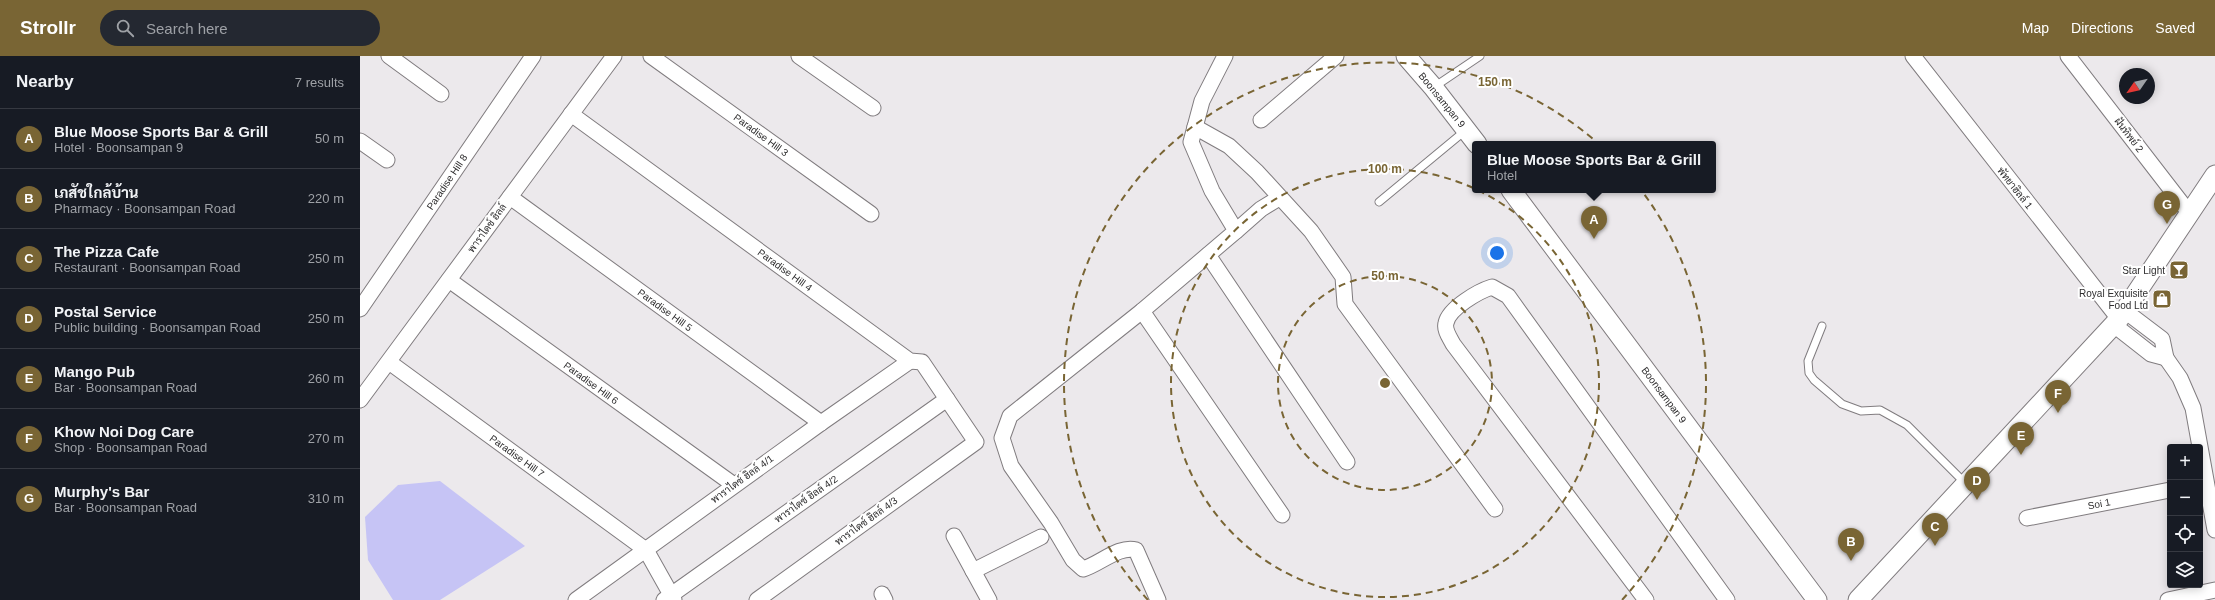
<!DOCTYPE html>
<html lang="en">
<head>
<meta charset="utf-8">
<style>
	body { margin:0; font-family:Helvetica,Sarabun,sans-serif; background:#242831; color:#f1f3f6 }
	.controls { position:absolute; right:12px; bottom:12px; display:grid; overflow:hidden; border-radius:4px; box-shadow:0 2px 10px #0003 }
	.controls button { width:36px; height:36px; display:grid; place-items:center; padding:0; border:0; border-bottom:1px solid #363941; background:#171b24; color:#f1f3f6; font:20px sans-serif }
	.compass { position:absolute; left:1759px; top:12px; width:36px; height:36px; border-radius:50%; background:#171b24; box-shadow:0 2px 10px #0003; rotate:236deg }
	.you { position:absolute; left:1137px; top:197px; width:14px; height:14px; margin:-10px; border:3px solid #fff; border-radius:50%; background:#1a73e8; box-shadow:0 0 0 6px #1a73e833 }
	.badge { display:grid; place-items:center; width:26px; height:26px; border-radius:50%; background:#796534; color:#fff; font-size:13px; font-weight:700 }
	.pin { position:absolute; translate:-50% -33px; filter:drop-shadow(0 1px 2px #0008) }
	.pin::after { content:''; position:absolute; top:21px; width:14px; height:12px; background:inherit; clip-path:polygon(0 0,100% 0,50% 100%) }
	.popup { position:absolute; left:1112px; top:85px; width:244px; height:52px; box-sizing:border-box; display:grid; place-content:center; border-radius:4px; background:#171b24; filter:drop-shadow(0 1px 3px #0005); font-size:13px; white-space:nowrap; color:#9ea1a6 }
	.popup b { font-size:15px; color:#f1f3f6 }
	.popup::after { content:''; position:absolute; left:50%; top:100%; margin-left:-8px; border:8px solid transparent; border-top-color:#171b24 }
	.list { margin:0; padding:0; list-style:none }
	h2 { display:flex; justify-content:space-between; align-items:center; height:52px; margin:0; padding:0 16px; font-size:17px }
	h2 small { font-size:13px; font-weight:400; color:#9ea1a6 }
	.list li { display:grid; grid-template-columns:26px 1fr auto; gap:12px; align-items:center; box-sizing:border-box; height:60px; padding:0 16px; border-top:1px solid #363941 }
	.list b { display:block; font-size:15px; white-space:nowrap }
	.list p { margin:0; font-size:13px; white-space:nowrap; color:#9ea1a6 }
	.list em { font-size:13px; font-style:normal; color:#9ea1a6 }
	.icon { flex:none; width:22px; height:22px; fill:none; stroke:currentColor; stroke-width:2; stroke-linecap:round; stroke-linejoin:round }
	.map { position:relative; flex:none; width:1855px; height:544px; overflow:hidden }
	header { display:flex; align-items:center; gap:24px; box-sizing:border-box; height:56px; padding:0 20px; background:#796534; color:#fff }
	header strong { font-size:19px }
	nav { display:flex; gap:22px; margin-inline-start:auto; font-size:14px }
	.search { width:280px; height:36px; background:#242831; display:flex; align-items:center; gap:10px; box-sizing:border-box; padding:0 14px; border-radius:22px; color:#9ea1a6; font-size:15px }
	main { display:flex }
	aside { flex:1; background:#171b24 }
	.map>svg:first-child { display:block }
	.water { fill:#c6c4f5 }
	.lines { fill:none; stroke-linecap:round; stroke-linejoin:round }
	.service-casing { stroke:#807c7f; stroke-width:9 }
	.minor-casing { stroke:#807c7f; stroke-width:17 }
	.tertiary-casing { stroke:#807c7f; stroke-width:21 }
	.service { stroke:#fff; stroke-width:7 }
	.minor { stroke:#fff; stroke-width:15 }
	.tertiary { stroke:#fff; stroke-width:19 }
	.ring { fill:none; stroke:#796534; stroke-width:2; stroke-dasharray:7 5 }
	.labels { text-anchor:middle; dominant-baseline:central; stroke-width:4; stroke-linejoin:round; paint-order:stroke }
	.street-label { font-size:10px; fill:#2f2e2f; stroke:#fff }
	.poi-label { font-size:10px; fill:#2f2e2f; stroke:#fff; text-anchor:end }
	.centre { fill:#796534; stroke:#fff; stroke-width:2 }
	.ring-label { font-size:12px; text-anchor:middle; font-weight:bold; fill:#796534; stroke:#fff; stroke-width:4; stroke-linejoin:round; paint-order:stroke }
</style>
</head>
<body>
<header>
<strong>Strollr</strong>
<div class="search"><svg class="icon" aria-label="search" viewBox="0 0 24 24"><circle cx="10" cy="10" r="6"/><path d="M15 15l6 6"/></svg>Search here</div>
<nav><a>Map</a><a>Directions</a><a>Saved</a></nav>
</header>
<main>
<aside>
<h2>Nearby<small>7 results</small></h2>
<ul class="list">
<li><span class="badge">A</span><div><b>Blue Moose Sports Bar &amp; Grill</b><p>Hotel · Boonsampan 9</p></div><em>50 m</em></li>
<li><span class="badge">B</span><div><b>เภสัชใกล้บ้าน</b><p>Pharmacy · Boonsampan Road</p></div><em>220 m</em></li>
<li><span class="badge">C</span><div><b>The Pizza Cafe</b><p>Restaurant · Boonsampan Road</p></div><em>250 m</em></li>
<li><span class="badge">D</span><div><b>Postal Service</b><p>Public building · Boonsampan Road</p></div><em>250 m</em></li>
<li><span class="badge">E</span><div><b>Mango Pub</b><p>Bar · Boonsampan Road</p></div><em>260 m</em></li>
<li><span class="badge">F</span><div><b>Khow Noi Dog Care</b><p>Shop · Boonsampan Road</p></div><em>270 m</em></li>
<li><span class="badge">G</span><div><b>Murphy's Bar</b><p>Bar · Boonsampan Road</p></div><em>310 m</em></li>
</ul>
</aside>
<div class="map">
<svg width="1855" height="544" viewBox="0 0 1855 544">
	<rect width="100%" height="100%" fill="#ece9ec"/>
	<path class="water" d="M 80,425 L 165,490 L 80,544 L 33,544 L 8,504 L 5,461 L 38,429 Z"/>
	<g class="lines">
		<defs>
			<g id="service">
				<path d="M 1074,31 L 1120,0"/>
				<path d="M 1019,146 L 1106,74"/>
				<path d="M 1462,270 L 1448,305 L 1449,317 L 1454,324 L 1482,348 L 1501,355 L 1520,354 L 1547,369 L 1605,427"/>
			</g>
			<g id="minor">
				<path d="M 29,0 L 81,38"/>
				<path d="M 291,0 L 511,158"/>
				<path d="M 439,0 L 513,52"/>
				<path d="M 1553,0 L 1759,263"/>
				<path d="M 1708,0 L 1830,158"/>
				<path d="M 211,58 L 550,305 L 562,306 L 616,386 L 397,544"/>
				<path d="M 901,64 L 976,0"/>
				<path d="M 835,71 L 869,90 L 897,116 L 951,175 L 983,221 L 985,248 L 1135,453"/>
				<path d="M 0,85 L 27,104"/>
				<path d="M 150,141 L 461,367"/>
				<path d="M 876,175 L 901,153 L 919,142"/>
				<path d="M 848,199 L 987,406"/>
				<path d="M 89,224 L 374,429"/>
				<path d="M 0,253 L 173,0"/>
				<path d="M 782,255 L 922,459"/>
				<path d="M 1754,269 L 1791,298 L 1806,302 L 1802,283 L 1765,255"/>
				<path d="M 1806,302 L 1820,322 L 1833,352 L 1855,474"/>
				<path d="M 29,306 L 286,494 L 314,544"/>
				<path d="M 0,344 L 254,0"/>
				<path d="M 1667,462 L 1810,434"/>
				<path d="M 594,480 L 629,544"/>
				<path d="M 613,515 L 681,481"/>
				<path d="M 522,538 L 525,544"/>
				<path d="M 216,544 L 461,367 L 550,305"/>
				<path d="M 304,544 L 587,343"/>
				<path d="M 798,544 L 776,494 C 759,489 740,508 723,513 L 713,504 L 691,467 L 651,410 L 642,382 L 650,360 L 782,255 L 876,175 L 852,135 L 831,86 L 842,45 L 865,0"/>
				<path d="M 1286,544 L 1093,288 C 1090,282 1084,274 1086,267 C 1089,252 1119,235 1132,231 L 1148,240 L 1367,544"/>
				<path d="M 1808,544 L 1855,534"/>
			</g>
			<g id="tertiary">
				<path d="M 1046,0 L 1073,31 L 1117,88"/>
				<path d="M 1151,134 L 1457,544"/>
				<path d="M 1498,544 L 1759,263 L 1855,119"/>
			</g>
		</defs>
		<use href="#service" class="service-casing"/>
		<use href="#minor" class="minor-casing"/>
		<use href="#tertiary" class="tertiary-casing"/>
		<use href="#service" class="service"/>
		<use href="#minor" class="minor"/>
		<use href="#tertiary" class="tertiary"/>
	</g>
	<g class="ring">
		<circle cx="1025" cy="327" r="107"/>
		<circle cx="1025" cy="327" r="214"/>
		<path d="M788 544A321 321 0 1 1 1262 544"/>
	</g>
	<defs>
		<symbol id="bar-square" viewBox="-11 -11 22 22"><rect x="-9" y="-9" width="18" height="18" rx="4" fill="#796534" stroke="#fff"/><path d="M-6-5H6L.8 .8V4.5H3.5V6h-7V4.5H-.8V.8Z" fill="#fff"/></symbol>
		<symbol id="shop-square" viewBox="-11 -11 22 22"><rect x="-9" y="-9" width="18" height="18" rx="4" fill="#796534" stroke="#fff"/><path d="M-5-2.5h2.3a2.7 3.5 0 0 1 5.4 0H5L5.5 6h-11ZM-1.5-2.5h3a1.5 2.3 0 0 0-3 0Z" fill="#fff"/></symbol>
	</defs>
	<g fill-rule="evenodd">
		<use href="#bar-square" x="1808" y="203" width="22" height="22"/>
		<use href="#shop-square" x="1791" y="232" width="22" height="22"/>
	</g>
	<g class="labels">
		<g class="street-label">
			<text transform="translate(1082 44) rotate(51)">Boonsampan 9</text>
			<text transform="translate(401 79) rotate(36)">Paradise Hill 3</text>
			<text transform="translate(1769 79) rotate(53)">ฝันทิพย์ 2</text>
			<text transform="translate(87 126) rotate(-56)">Paradise Hill 8</text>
			<text transform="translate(1655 132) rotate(52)">พัทยาฮิลล์ 1</text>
			<text transform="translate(127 172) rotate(-54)">พาราไดซ์ ฮิลล์</text>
			<text transform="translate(425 214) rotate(36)">Paradise Hill 4</text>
			<text transform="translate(305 254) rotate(36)">Paradise Hill 5</text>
			<text transform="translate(231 327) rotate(36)">Paradise Hill 6</text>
			<text transform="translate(1304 339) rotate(53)">Boonsampan 9</text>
			<text transform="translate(157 400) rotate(36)">Paradise Hill 7</text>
			<text transform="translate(382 423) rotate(-36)">พาราไดซ์ ฮิลล์ 4/1</text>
			<text transform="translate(446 443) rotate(-35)">พาราไดซ์ ฮิลล์ 4/2</text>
			<text transform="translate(1739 448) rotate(-11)">Soi 1</text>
			<text transform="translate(506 465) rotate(-36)">พาราไดซ์ ฮิลล์ 4/3</text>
		</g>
		<g class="poi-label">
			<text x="1805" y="214">Star Light</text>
			<text x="1788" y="237">Royal Exquisite<tspan x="1788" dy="12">Food Ltd</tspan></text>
		</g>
	</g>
	<circle cx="1025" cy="327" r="6" class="centre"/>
	<g class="ring-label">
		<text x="1135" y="30">150 m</text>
		<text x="1025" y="117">100 m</text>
		<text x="1025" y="224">50 m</text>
	</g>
</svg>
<div class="controls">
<button>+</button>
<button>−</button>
<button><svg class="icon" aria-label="locate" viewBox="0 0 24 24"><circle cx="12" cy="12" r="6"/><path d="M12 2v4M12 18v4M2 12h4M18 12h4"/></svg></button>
<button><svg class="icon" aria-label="layers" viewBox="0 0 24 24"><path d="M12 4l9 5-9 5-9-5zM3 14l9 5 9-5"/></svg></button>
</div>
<svg class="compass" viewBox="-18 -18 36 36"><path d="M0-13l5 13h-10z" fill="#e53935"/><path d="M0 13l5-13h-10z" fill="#9ea1a6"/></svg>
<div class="you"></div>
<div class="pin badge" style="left:1234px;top:183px">A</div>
<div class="popup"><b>Blue Moose Sports Bar &amp; Grill</b>Hotel</div>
<div class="pin badge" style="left:1491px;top:505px">B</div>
<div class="pin badge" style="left:1575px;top:490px">C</div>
<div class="pin badge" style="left:1617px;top:444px">D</div>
<div class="pin badge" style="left:1661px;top:399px">E</div>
<div class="pin badge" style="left:1698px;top:357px">F</div>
<div class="pin badge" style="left:1807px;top:168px">G</div>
</div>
</main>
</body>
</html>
